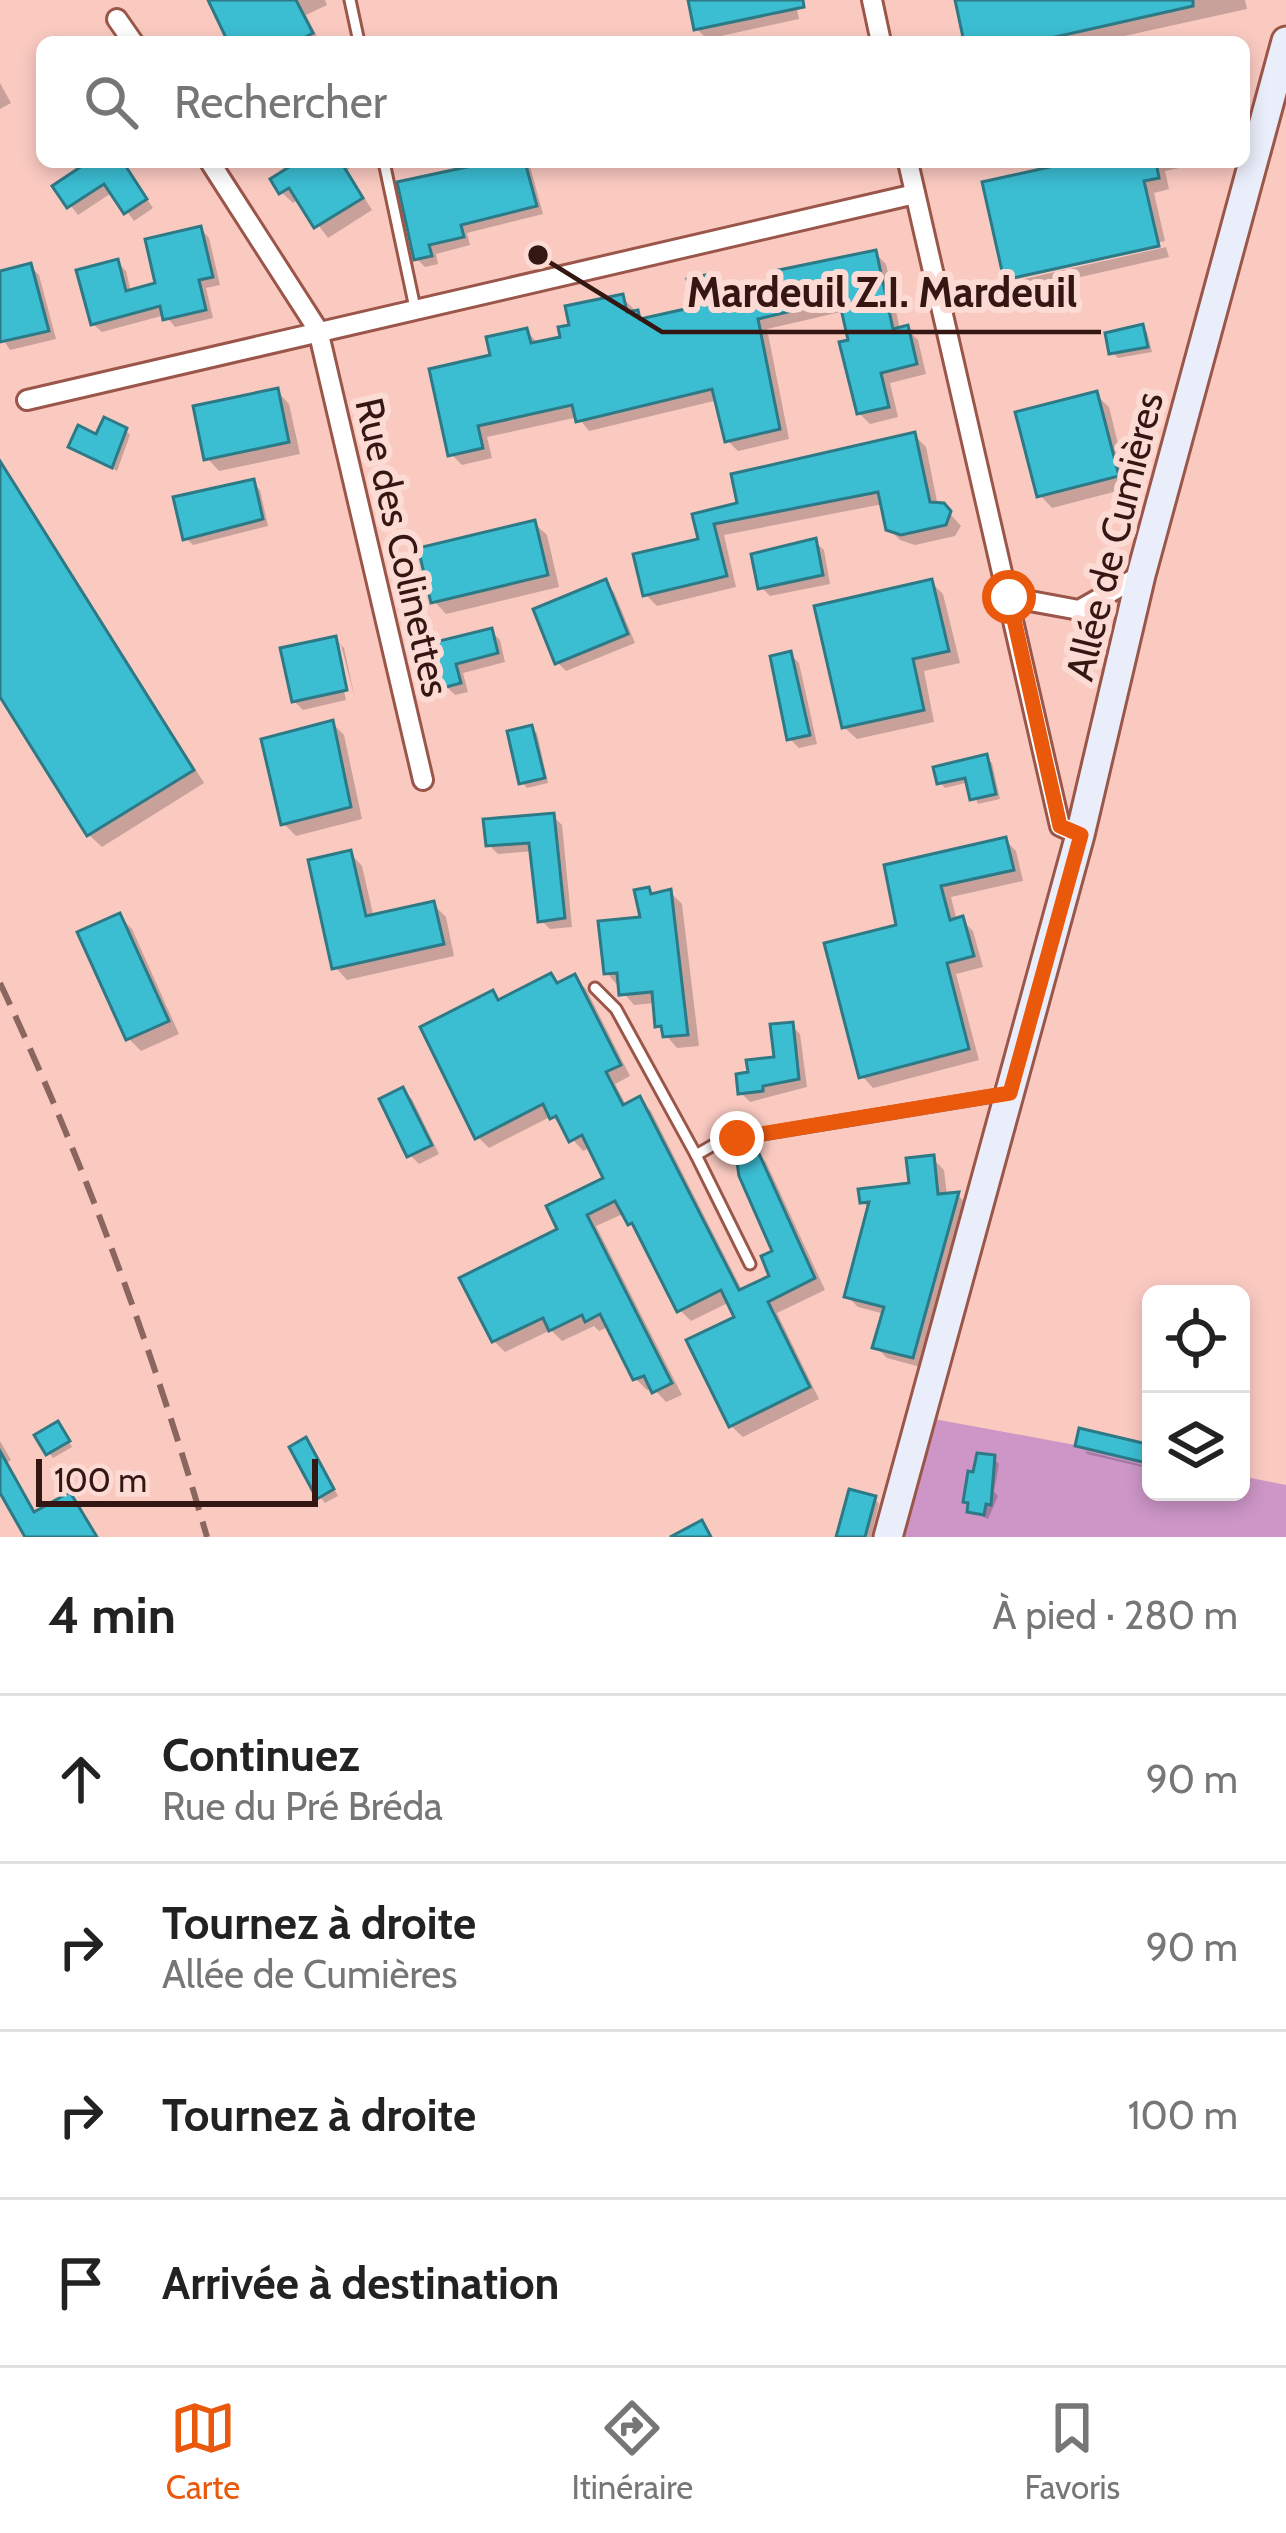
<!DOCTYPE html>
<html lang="fr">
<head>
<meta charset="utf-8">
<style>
	body { margin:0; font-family:Cabin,sans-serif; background:#f6f6f6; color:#222 }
	.controls { position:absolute; right:36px; bottom:36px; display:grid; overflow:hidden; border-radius:18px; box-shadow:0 6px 18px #0003 }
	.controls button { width:108px; height:108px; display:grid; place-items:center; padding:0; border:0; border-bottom:3px solid #e0e0e0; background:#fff; color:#222; font:60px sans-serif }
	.scale { position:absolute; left:36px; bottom:30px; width:282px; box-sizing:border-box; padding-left:12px; border:6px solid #341712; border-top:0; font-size:33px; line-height:42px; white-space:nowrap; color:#341712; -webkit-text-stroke:9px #fcdbd5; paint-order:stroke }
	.stop { position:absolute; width:36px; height:36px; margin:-27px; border:9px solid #ea580c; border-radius:50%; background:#fff }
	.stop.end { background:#ea580c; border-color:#fff; box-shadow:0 3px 12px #0008 }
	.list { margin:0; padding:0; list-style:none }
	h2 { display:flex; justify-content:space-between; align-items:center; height:156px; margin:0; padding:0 48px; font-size:51px }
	h2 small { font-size:39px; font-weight:400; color:#767676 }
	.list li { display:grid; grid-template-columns:78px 1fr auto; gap:36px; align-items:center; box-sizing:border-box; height:168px; padding:0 48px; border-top:3px solid #e0e0e0 }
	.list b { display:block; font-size:45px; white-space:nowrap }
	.list p { margin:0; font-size:39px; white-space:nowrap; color:#767676 }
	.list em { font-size:39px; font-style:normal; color:#767676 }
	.icon { flex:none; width:66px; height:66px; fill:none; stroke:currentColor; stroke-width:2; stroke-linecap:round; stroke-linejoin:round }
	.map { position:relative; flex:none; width:1286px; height:1537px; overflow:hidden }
	.search { position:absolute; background:#fff; box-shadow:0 6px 18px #0003; left:36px; right:36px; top:36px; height:132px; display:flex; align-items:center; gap:30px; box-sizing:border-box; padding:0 42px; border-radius:18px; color:#767676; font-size:45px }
	.sheet { height:828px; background:#fff }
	nav { display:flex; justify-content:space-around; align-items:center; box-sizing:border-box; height:168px; border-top:3px solid #e0e0e0; background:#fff; font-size:33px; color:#767676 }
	nav a { display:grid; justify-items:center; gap:6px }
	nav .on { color:#ea580c }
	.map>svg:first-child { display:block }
	.green { fill:#cd96c7 }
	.shadow { fill:#0003 }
	.building { fill:#3bbdd2; stroke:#2d7986; stroke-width:3 }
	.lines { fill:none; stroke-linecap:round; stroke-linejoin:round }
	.lane-casing { stroke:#9b564a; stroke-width:15 }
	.street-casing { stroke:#9b564a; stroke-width:24 }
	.secondary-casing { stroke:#9b564a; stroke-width:33 }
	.lane { stroke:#fff; stroke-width:9 }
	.street { stroke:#fff; stroke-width:18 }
	.secondary { stroke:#eaeefa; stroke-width:27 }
	.rail { stroke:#8b665f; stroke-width:6; stroke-dasharray:24 12; stroke-linecap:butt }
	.route { stroke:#ea580c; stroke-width:15 }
	.labels { text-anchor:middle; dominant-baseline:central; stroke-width:12; stroke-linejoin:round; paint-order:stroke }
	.street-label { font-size:39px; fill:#341712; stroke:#fcdbd5 }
	.leader { fill:none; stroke:#341712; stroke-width:4.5 }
	.callout-dot { fill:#341712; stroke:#fcdbd5; stroke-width:4.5 }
	.callout-label { font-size:42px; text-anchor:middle; font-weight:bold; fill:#341712; stroke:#fcdbd5; stroke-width:12; stroke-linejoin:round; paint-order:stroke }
</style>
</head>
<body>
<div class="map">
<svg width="1286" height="1537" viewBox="0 0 1286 1537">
	<rect width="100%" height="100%" fill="#facac1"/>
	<path class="green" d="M 934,1419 L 1151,1459 L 1151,1492 L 1241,1492 L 1241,1476 L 1286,1485 L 1286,1537 L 904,1537 Z"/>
	<g class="shadow">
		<path d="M 211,0 L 325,0 L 327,5 L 306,15 L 320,42 L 225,42 L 230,40 Z"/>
		<path d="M 691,0 L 795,0 L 799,19 L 707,39 L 697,29 Z"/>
		<path d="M 958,0 L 1245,0 L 1247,9 L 1097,42 L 967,42 Z"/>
		<path d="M 0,83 L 11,103 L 0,109 Z"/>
		<path d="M 94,162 L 122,162 L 153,208 L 134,221 L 113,192 L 78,215 L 56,187 Z"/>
		<path d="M 303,162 L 360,162 L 347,170 L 372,210 L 328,238 L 299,199 L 293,203 L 281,192 Z"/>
		<path d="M 500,162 L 527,162 L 530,166 L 543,214 L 467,233 L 470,245 L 436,254 L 438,264 L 425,267 L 417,259 Z"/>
		<path d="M 1086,162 L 1207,162 L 1165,171 L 1169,189 L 1154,193 L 1165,241 L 1011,276 L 1011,282 L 1166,247 L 1169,257 L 1019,291 L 1007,279 Z"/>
		<path d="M 201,229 L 209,238 L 220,285 L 206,288 L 213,318 L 175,327 L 165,315 L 102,332 L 93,324 L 117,262 L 126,271 L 131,292 L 158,285 Z"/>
		<path d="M 875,253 L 886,264 L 900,330 L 907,329 L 918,340 L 926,374 L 890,383 L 898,417 L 870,424 L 859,413 L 845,311 L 767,329 L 789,439 L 738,451 L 727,440 L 718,400 L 589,431 L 578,417 L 487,437 L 492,458 L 462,465 L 451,454 L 493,357 L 526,331 L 537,342 L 564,339 L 622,297 L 645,321 L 697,309 L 709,277 L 719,288 L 723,303 L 781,289 Z"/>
		<path d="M 30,266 L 39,275 L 56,339 L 10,350 L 0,335 L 0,274 Z"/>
		<path d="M 1142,327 L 1147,332 L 1152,352 L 1118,358 L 1112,352 Z"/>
		<path d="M 277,391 L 289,404 L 300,454 L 219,471 L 207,458 Z"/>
		<path d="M 1096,395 L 1109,407 L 1129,488 L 1052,508 L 1040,495 Z"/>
		<path d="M 125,430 L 130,435 L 117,471 L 71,446 Z"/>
		<path d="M 914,435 L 926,447 L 938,506 L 944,507 L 961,526 L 955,536 L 915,545 L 900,540 L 888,528 L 883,504 L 724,535 L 736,587 L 657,606 L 646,595 L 701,541 L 695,516 L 741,506 Z"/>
		<path d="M 2,468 L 14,481 L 204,783 L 102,847 L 89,835 L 0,692 Z"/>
		<path d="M 253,483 L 260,490 L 268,526 L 193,545 L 186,538 Z"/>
		<path d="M 534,523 L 547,535 L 559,587 L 446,614 L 434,601 Z"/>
		<path d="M 815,542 L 824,550 L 830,584 L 770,596 L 761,587 Z"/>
		<path d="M 931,582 L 943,594 L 960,663 L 924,671 L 934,722 L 857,739 L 844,727 Z"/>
		<path d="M 605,583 L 614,592 L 635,643 L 566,671 L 557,662 Z"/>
		<path d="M 491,631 L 500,640 L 505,662 L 463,673 L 468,692 L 455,695 L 446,686 L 434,645 Z"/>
		<path d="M 335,639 L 344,648 L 355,699 L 341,645 L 334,645 L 346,700 L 303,710 L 294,701 Z"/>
		<path d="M 790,654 L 799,663 L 817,744 L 799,748 L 790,739 Z"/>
		<path d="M 332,723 L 344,735 L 362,819 L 296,836 L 284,824 Z"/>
		<path d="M 531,728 L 537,733 L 548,783 L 527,788 L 522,782 Z"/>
		<path d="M 986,758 L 992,763 L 1000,799 L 978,804 L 969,782 L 945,788 L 940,782 Z"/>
		<path d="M 553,816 L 562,825 L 572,927 L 550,929 L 541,920 L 533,851 L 498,854 L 489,845 Z"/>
		<path d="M 1005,840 L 1016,851 L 1023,881 L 951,897 L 957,921 L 962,920 L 973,931 L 983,967 L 956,974 L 979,1060 L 873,1088 L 862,1076 L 899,927 L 887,867 Z"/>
		<path d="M 350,853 L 362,866 L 374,918 L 433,904 L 446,917 L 454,956 L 347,980 L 335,967 Z"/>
		<path d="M 648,890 L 654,896 L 670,892 L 682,904 L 699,1046 L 677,1048 L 658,1026 L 656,1003 L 634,1005 L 607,973 L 644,920 Z"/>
		<path d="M 119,916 L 132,929 L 179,1034 L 141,1051 L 129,1039 Z"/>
		<path d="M 551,976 L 560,985 L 575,978 L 586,989 L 630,1076 L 615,1084 L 627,1107 L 640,1100 L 651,1111 L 743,1292 L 773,1277 L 776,1252 L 755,1150 L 766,1162 L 825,1290 L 777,1313 L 819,1399 L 743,1437 L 731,1426 L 738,1318 L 730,1302 L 691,1321 L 680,1310 L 641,1235 L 625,1213 L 596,1226 L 682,1395 L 666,1402 L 653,1388 L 647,1390 L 636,1379 L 610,1326 L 599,1331 L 594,1326 L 562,1341 L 551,1330 L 505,1352 L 494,1341 L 607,1179 L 591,1147 L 583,1151 L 552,1116 L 489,1148 L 478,1137 L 492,994 L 500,1002 Z"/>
		<path d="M 791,1025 L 800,1034 L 807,1087 L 750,1102 L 741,1093 L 777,1059 Z"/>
		<path d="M 403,1090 L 412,1099 L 439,1154 L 419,1164 L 410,1155 Z"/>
		<path d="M 933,1159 L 944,1170 L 947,1196 L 958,1195 L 968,1206 L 924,1368 L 887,1358 L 876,1347 L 885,1314 L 858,1307 L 847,1296 L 870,1210 L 863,1202 L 912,1186 Z"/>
		<path d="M 62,1429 L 72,1447 L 53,1458 L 38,1436 Z"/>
		<path d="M 0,1441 L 11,1460 L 6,1463 L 35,1515 L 96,1537 L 27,1537 L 0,1488 Z"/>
		<path d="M 311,1447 L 338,1496 L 325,1503 L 320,1497 Z"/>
		<path d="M 1085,1451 L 1151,1467 L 1151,1469 L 1087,1454 Z"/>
		<path d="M 993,1458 L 999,1464 L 994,1492 L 998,1496 L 988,1519 L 970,1511 Z"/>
		<path d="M 874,1498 L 879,1504 L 871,1537 L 839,1537 Z"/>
	</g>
	<g class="building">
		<path d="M 208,0 L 296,0 L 313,33 L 296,42 L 228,42 Z"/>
		<path d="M 688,0 L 803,0 L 804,7 L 694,30 Z"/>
		<path d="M 955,0 L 1193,0 L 1193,6 L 1033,42 L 964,42 Z"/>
		<path d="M 88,162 L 123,162 L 147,199 L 124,214 L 104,184 L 67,208 L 52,186 Z"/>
		<path d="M 297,162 L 341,162 L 363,198 L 314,228 L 289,188 L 279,194 L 270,179 Z"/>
		<path d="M 490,162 L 525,162 L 537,206 L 461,225 L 464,237 L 429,245 L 432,256 L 414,260 L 397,182 Z"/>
		<path d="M 1072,162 L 1156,162 L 1159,178 L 1144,181 L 1159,246 L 1004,280 L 982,182 Z"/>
		<path d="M 201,226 L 213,277 L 199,280 L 206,310 L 163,320 L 160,306 L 91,325 L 76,270 L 118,259 L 126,291 L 155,283 L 145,239 Z"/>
		<path d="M 876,250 L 893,329 L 908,325 L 917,364 L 881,373 L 889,407 L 857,414 L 839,342 L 848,340 L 839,300 L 758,319 L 780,429 L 725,442 L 712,389 L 576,422 L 572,405 L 478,426 L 483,448 L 448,456 L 429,369 L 490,355 L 486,337 L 527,328 L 531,343 L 560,337 L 558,327 L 569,325 L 565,306 L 623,294 L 627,312 L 638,310 L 640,319 L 694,307 L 687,279 L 710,274 L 715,302 L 777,287 L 774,271 Z"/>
		<path d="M 31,263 L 49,331 L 0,342 L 0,271 Z"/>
		<path d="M 1143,324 L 1148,347 L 1109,354 L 1105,333 Z"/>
		<path d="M 278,388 L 289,442 L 204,460 L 193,406 Z"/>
		<path d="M 1097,391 L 1119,476 L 1037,497 L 1015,412 Z"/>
		<path d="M 104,417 L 127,428 L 112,468 L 68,447 L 78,425 L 96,434 Z"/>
		<path d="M 915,432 L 930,502 L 944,503 L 951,511 L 946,525 L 901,535 L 886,530 L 878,492 L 714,524 L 727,576 L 643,596 L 633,554 L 698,539 L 692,514 L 737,503 L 731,474 Z"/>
		<path d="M 0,461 L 194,770 L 87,836 L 0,697 Z"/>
		<path d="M 254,479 L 263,519 L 183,540 L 173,497 Z"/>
		<path d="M 535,520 L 548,575 L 431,603 L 418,548 Z"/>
		<path d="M 816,538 L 823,575 L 758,589 L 751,554 Z"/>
		<path d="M 606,579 L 628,634 L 555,664 L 533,609 Z"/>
		<path d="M 932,579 L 949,651 L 913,659 L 924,710 L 842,728 L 814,606 Z"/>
		<path d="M 492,628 L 498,653 L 456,664 L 461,683 L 443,688 L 431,643 Z"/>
		<path d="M 336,636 L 347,690 L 292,702 L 280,648 Z"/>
		<path d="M 791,651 L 810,735 L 787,740 L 770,656 Z"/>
		<path d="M 333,720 L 351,807 L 281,825 L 261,739 Z"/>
		<path d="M 532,725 L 545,778 L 519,784 L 507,731 Z"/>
		<path d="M 987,754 L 996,794 L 970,800 L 965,778 L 937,784 L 933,767 Z"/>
		<path d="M 554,813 L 565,918 L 538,922 L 529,843 L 486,846 L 483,819 Z"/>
		<path d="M 1006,837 L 1014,870 L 941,886 L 950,920 L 963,916 L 974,956 L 947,963 L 969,1049 L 859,1078 L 824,943 L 896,925 L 884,865 Z"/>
		<path d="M 351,850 L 366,916 L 434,901 L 444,944 L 332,969 L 308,860 Z"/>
		<path d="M 649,887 L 651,894 L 671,889 L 688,1035 L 663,1037 L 661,1026 L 655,1027 L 652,992 L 619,995 L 617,973 L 604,974 L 598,921 L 640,917 L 634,890 Z"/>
		<path d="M 120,913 L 169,1021 L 126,1040 L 77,932 Z"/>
		<path d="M 551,973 L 557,983 L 575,974 L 621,1065 L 606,1072 L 623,1105 L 640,1096 L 739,1290 L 769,1276 L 761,1256 L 772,1251 L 739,1176 L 736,1156 L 756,1147 L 815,1278 L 768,1302 L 810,1387 L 729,1427 L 686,1340 L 734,1317 L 721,1290 L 677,1312 L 632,1223 L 628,1225 L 615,1201 L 587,1215 L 672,1383 L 652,1393 L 644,1376 L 633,1380 L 600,1314 L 585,1322 L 582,1315 L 549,1331 L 543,1318 L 492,1342 L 459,1278 L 557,1229 L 546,1206 L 603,1178 L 582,1135 L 569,1142 L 556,1116 L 550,1119 L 543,1104 L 475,1139 L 420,1027 L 493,990 L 498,1000 Z"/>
		<path d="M 793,1022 L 799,1079 L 763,1086 L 763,1091 L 738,1094 L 736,1074 L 748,1072 L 746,1060 L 774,1057 L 770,1024 Z"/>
		<path d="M 403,1087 L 432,1145 L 407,1157 L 379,1099 Z"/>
		<path d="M 934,1155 L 938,1194 L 959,1192 L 913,1358 L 872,1348 L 884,1307 L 844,1297 L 869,1202 L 860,1203 L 858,1189 L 909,1183 L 906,1158 Z"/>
		<path d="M 58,1421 L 70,1441 L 46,1455 L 34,1435 Z"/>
		<path d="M 1079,1428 L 1151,1445 L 1151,1464 L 1075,1446 Z"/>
		<path d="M 306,1437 L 334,1489 L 317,1499 L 289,1447 Z"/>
		<path d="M 0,1451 L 34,1512 L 70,1492 L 97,1537 L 25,1537 L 0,1493 Z"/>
		<path d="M 977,1453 L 995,1455 L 991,1505 L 986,1504 L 984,1515 L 967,1512 L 968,1503 L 963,1502 L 968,1471 L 973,1472 Z"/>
		<path d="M 849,1489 L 876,1496 L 865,1537 L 836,1537 Z"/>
		<path d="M 702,1520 L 711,1537 L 670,1537 Z"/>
	</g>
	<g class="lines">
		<defs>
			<g id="lane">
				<path d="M 350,0 L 359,42"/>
				<path d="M 384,162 L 415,308"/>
				<path d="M 595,988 L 616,1009 L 696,1155"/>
				<path d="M 750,1264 L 696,1155 L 717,1143 L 738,1138 L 1005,1094"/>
			</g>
			<g id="street">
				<path d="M 872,0 L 881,42"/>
				<path d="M 117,19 L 133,42"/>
				<path d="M 210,162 L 318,330 L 423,780"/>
				<path d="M 908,162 L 1060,826 L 1080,835"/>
				<path d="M 27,400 L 915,194"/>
				<path d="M 1008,597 L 1079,610 L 1141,575"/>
			</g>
			<path id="secondary" d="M 888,1537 L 1080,835 L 1141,575 L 1286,41"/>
		</defs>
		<use href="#lane" class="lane-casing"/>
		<use href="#street" class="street-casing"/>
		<use href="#secondary" class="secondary-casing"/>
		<use href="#lane" class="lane"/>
		<use href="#street" class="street"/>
		<use href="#secondary" class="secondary"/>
		<path class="rail" d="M 0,983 C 84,1162 152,1347 207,1537"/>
	</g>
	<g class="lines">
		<path class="route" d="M 737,1138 L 1010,1093 L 1081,835 L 1060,826 L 1009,597"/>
	</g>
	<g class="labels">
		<g class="street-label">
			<text transform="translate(1114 536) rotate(-76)">Allée de Cumières</text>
			<text transform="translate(403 547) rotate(77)">Rue des Colinettes</text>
		</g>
	</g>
	<path class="leader" d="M538 255L662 332H1101"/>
	<circle class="callout-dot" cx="538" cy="255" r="12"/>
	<g class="callout-label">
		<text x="882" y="307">Mardeuil Z.I. Mardeuil</text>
	</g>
</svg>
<div class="controls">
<button><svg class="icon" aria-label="locate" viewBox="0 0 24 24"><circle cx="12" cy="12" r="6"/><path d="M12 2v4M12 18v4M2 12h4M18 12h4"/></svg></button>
<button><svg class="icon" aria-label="layers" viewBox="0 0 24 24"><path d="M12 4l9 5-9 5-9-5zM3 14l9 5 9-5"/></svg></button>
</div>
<div class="scale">100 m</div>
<div class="stop" style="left:1009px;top:597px"></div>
<div class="stop end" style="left:737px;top:1138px"></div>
<div class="search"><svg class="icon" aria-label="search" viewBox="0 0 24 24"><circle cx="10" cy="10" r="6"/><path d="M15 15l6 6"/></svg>Rechercher</div>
</div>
<section class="sheet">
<h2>4 min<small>À pied · 280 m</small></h2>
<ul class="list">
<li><svg class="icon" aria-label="ahead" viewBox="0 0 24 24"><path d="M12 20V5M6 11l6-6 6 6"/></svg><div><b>Continuez</b><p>Rue du Pré Bréda</p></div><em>90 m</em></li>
<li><svg class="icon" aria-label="right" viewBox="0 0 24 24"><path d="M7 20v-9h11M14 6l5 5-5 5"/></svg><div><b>Tournez à droite</b><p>Allée de Cumières</p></div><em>90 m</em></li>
<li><svg class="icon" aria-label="right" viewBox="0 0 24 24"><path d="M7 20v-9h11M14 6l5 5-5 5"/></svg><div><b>Tournez à droite</b></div><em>100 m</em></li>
<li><svg class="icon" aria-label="arrive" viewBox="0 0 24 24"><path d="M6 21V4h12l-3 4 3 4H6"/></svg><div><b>Arrivée à destination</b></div></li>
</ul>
</section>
<nav>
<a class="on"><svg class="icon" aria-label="map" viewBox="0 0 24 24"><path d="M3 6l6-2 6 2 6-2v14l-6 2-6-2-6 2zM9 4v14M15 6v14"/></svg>Carte</a>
<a><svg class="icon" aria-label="directions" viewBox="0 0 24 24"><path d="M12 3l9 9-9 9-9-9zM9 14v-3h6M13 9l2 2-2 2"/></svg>Itinéraire</a>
<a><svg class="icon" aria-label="saved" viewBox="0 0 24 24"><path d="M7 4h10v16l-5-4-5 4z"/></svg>Favoris</a>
</nav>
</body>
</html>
